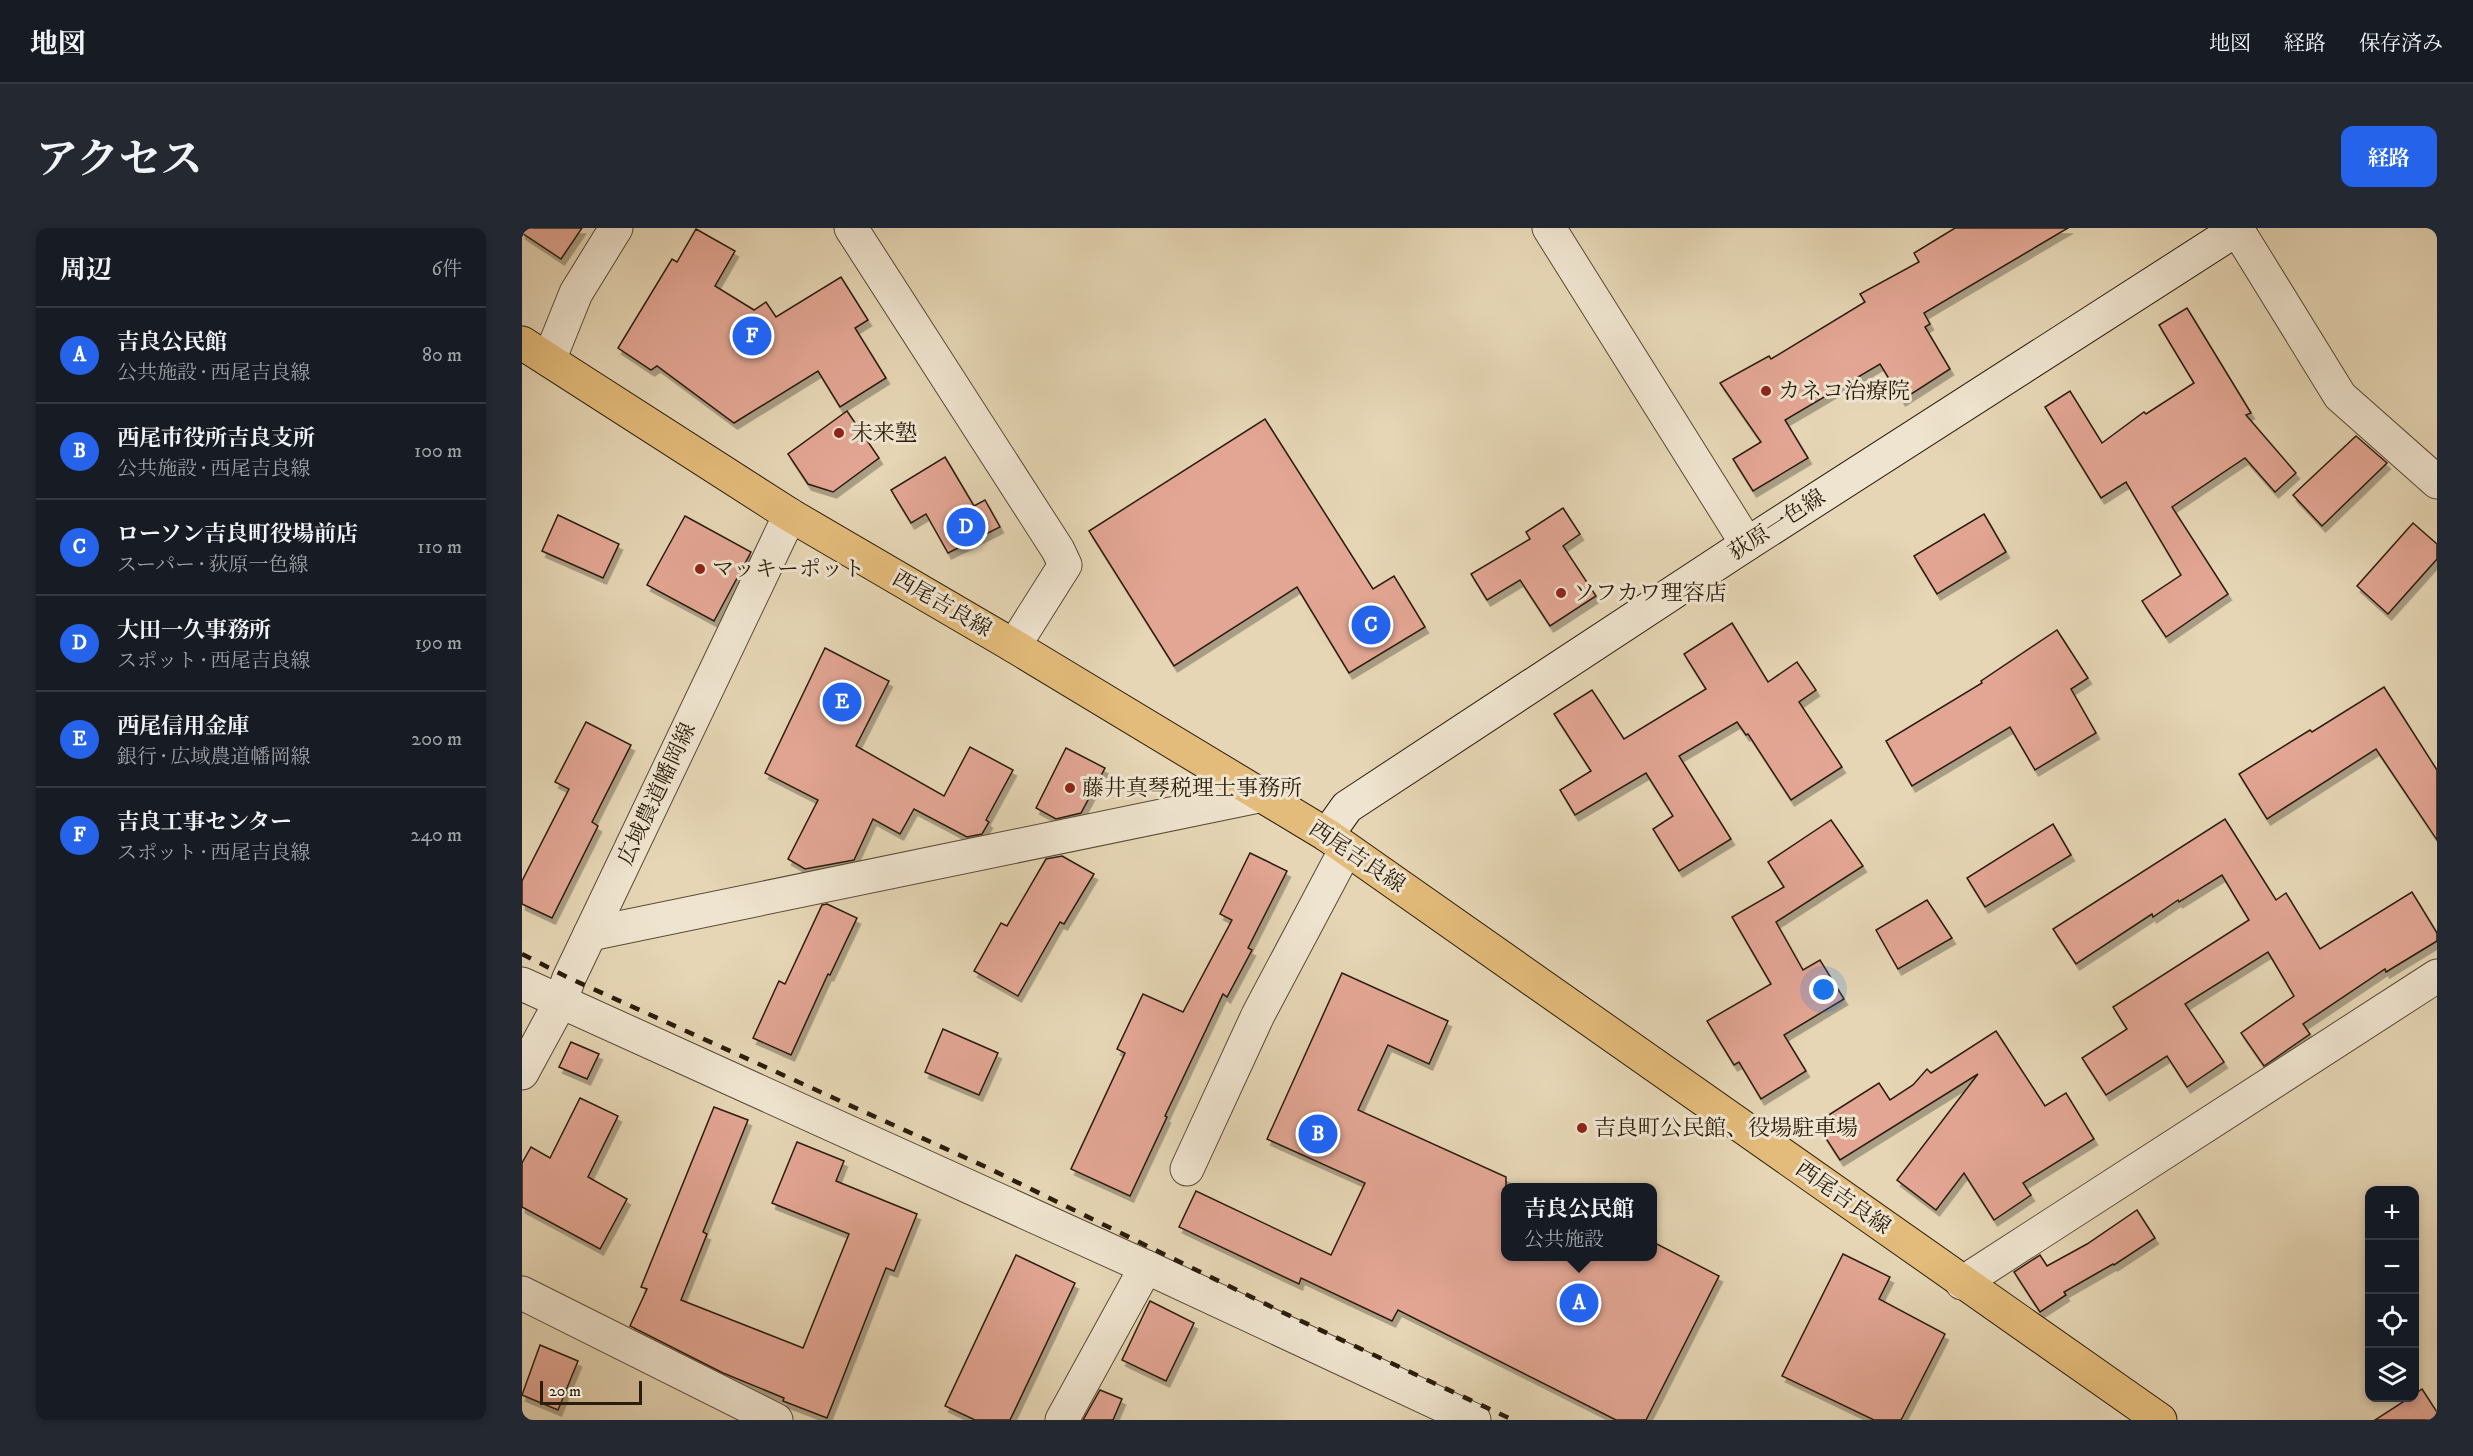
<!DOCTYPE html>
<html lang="ja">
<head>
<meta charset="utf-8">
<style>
	body { margin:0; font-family:"IM FELL DW Pica","Noto Serif JP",serif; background:#242831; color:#f1f3f6 }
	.controls { position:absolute; right:18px; bottom:18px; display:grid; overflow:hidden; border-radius:12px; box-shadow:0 3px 9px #0003 }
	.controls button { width:54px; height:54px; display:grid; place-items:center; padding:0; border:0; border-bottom:2px solid #363941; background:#171b24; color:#f1f3f6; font:30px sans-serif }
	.scale { position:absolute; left:18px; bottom:15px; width:102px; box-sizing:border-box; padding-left:6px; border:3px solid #2a1d0b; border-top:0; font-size:16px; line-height:21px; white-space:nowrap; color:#2a1d0b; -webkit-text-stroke:4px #efe4cf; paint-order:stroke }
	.you { position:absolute; left:1302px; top:762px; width:21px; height:21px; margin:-15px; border:4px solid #fff; border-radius:50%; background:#1a73e8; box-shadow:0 0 0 9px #1a73e833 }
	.badge { display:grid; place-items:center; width:39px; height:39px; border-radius:50%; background:#2563eb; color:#fff; font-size:20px; font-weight:700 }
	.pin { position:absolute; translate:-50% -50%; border:3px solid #fff; box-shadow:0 2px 6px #0006 }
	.popup { position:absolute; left:979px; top:955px; width:156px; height:78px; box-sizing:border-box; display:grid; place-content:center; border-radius:12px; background:#171b24; filter:drop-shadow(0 2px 4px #0005); font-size:20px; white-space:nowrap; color:#9ea1a6 }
	.popup b { font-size:22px; color:#f1f3f6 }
	.popup::after { content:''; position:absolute; left:50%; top:100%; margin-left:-12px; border:12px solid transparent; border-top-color:#171b24 }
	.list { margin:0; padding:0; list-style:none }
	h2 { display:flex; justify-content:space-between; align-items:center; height:78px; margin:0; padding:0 24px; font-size:26px }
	h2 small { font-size:20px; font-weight:400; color:#9ea1a6 }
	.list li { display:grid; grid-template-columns:39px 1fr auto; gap:18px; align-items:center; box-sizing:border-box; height:96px; padding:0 24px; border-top:2px solid #363941 }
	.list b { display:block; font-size:22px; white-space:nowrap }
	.list p { margin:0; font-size:20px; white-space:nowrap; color:#9ea1a6 }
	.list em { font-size:20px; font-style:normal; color:#9ea1a6 }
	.icon { flex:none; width:33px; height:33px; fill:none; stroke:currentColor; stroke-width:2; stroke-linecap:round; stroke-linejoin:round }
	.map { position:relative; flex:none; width:1915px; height:1192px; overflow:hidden; border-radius:12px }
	header { display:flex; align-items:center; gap:36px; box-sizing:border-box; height:84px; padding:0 30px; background:#171b24; border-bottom:2px solid #363941 }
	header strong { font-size:28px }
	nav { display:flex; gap:33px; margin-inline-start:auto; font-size:21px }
	.intro { display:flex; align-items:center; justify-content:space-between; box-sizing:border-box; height:144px; padding:0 36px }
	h1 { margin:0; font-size:42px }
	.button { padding:15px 27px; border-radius:12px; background:#2563eb; color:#fff; font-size:21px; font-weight:700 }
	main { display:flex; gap:36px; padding:0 36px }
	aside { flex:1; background:#171b24; border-radius:12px; box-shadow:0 3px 9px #0003 }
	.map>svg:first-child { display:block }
	.building { fill:#e3a694; stroke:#2a1d0b; stroke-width:1.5; filter:url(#shadow) }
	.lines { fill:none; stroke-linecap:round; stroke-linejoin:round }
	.minor-casing { stroke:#594b36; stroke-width:35 }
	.tertiary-casing { stroke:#594b36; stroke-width:35 }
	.secondary-casing { stroke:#2a1d0b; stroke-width:35 }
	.primary-casing { stroke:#2a1d0b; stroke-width:35 }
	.minor { stroke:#efe4cf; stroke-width:33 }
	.tertiary { stroke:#efe4cf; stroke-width:33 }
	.secondary { stroke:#efe4cf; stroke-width:33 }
	.primary { stroke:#e3bb7a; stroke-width:33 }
	.rail { stroke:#2a1d0b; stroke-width:4.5; stroke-dasharray:10 10; stroke-linecap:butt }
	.poi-dot { fill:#8f2418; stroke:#efe4cf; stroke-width:2 }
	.labels { text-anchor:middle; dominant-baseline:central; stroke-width:6; stroke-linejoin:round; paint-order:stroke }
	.poi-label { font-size:22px; fill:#2a1d0b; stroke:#efe4cf; text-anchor:start }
	.street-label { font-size:22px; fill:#2a1d0b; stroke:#efe4cf }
</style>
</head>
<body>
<header>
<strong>地図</strong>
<nav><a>地図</a><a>経路</a><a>保存済み</a></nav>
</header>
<div class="intro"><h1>アクセス</h1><a class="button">経路</a></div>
<main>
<aside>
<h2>周辺<small>6件</small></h2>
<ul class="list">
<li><span class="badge">A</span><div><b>吉良公民館</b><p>公共施設 · 西尾吉良線</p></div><em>80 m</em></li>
<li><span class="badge">B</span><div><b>西尾市役所吉良支所</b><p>公共施設 · 西尾吉良線</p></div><em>100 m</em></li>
<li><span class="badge">C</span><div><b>ローソン吉良町役場前店</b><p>スーパー · 荻原一色線</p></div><em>110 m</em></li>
<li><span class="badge">D</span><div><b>大田一久事務所</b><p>スポット · 西尾吉良線</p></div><em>190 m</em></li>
<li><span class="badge">E</span><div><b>西尾信用金庫</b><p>銀行 · 広域農道幡岡線</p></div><em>200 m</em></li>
<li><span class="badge">F</span><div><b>吉良工事センター</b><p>スポット · 西尾吉良線</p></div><em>240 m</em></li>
</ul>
</aside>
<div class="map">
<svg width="1915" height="1192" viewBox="0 0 1915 1192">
	<defs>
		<filter id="shadow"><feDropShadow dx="3.5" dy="6" stdDeviation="0" flood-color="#0004"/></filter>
	</defs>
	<rect width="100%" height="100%" fill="#e6d6b5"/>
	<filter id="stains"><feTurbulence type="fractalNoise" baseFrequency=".00333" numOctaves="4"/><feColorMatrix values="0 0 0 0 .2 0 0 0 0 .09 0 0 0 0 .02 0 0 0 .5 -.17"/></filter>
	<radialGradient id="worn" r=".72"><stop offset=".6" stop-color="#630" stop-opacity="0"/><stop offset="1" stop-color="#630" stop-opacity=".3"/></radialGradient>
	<g class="building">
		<path d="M 0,0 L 60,0 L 39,31 L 0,5 Z"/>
		<path d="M 1433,0 L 1546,0 L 1402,85 L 1408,96 L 1403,99 L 1428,141 L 1380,172 L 1358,136 L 1263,192 L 1286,230 L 1231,263 L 1211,231 L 1239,214 L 1198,155 L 1247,128 L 1249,131 L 1343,74 L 1338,66 L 1397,34 L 1392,25 Z"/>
		<path d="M 174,1 L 213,23 L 193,58 L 232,82 L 244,74 L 254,89 L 319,49 L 346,92 L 333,100 L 364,150 L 318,179 L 296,143 L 212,195 L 135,138 L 129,142 L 96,120 L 150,31 L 155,34 Z"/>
		<path d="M 1665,80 L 1729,185 L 1724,187 L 1774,245 L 1753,264 L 1723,230 L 1650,279 L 1706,366 L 1644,409 L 1620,373 L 1659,347 L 1604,254 L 1579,270 L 1523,179 L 1548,163 L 1580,215 L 1622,184 L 1624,186 L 1672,155 L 1637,97 Z"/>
		<path d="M 325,183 L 357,230 L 311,264 L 286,256 L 266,226 Z"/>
		<path d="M 743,191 L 851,361 L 872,348 L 903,399 L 827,445 L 775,359 L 652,438 L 567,303 Z"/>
		<path d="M 1834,208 L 1865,235 L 1800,298 L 1771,267 Z"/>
		<path d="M 423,229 L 452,278 L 463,272 L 478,299 L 426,325 L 404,286 L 389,295 L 369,262 Z"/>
		<path d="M 1041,280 L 1058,306 L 1041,318 L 1074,368 L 1028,398 L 998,352 L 965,372 L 949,346 L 1008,311 L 1004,304 Z"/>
		<path d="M 1462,286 L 1484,324 L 1415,366 L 1392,328 Z"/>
		<path d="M 36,287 L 97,316 L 81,350 L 20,323 Z"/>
		<path d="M 163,288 L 229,324 L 192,393 L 125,357 Z"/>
		<path d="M 1891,295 L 1915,316 L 1915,331 L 1866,386 L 1835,358 Z"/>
		<path d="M 1210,395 L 1246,454 L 1275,434 L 1294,462 L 1277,474 L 1320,539 L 1269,572 L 1226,506 L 1224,507 L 1215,494 L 1157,528 L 1209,611 L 1157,643 L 1131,601 L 1151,588 L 1124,545 L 1053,587 L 1038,562 L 1069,543 L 1032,486 L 1070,462 L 1102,511 L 1184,461 L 1162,426 Z"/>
		<path d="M 1535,402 L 1566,450 L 1549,461 L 1574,505 L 1513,542 L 1488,499 L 1390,558 L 1364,513 L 1460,455 L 1459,453 Z"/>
		<path d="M 303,420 L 367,453 L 334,518 L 422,568 L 448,519 L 491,542 L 464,592 L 467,594 L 460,606 L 445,609 L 392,581 L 378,606 L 351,591 L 332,632 L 283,641 L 266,631 L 296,572 L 243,545 Z"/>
		<path d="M 1862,459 L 1915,542 L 1915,612 L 1854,521 L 1745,591 L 1717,546 L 1788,502 L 1790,504 Z"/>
		<path d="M 64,494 L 109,517 L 70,594 L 76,598 L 30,690 L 0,676 L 0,653 L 47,561 L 33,554 Z"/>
		<path d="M 544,520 L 583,540 L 559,585 L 534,591 L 514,580 Z"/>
		<path d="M 1703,591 L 1754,672 L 1764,665 L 1798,721 L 1890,664 L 1915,705 L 1915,713 L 1864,744 L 1863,741 L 1781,796 L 1788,806 L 1742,838 L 1719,805 L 1772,768 L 1746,724 L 1663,776 L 1702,834 L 1665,859 L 1645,828 L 1584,867 L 1560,830 L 1605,801 L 1591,779 L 1727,692 L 1700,647 L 1657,674 L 1656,672 L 1631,689 L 1630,686 L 1554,736 L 1531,701 Z"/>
		<path d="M 1309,592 L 1341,638 L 1254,694 L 1281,742 L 1298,732 L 1322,771 L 1262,807 L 1284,843 L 1239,871 L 1217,834 L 1212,837 L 1185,793 L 1249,756 L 1210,689 L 1262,659 L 1246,634 Z"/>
		<path d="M 1531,596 L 1549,627 L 1463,679 L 1445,650 Z"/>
		<path d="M 728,625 L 765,643 L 726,720 L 730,722 L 705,769 L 701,766 L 643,888 L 645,889 L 608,968 L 549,941 L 603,825 L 595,821 L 621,766 L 661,784 L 710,692 L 698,686 Z"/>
		<path d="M 540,628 L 572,646 L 542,696 L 538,694 L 496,768 L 452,743 L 479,695 L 485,698 L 524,631 Z"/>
		<path d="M 1405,672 L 1430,710 L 1376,741 L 1354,702 Z"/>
		<path d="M 305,676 L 335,690 L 308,747 L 306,746 L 269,827 L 231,810 L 257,753 L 263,756 L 300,677 Z"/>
		<path d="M 820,745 L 926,793 L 907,836 L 866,817 L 836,882 L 984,949 L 984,1029 L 1131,1029 L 1131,1014 L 1197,1048 L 1124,1192 L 1094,1192 L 876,1082 L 870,1093 L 779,1050 L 777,1056 L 657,999 L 674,963 L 809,1027 L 843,955 L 745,911 Z"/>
		<path d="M 421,801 L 476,825 L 457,867 L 403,844 Z"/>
		<path d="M 1474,803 L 1523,878 L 1544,865 L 1572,911 L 1501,955 L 1509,967 L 1472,992 L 1442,945 L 1414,982 L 1375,952 L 1456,846 L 1318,932 L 1294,895 L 1357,855 L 1368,872 L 1391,857 L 1405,841 L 1409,845 Z"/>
		<path d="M 49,814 L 77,826 L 65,851 L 37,839 Z"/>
		<path d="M 58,870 L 96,888 L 66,949 L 105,971 L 78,1021 L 0,979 L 0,935 L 9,919 L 28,930 Z"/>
		<path d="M 192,879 L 226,892 L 181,1004 L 185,1006 L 159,1072 L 281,1120 L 327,1006 L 250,975 L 275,914 L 322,933 L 314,953 L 395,986 L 372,1043 L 364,1040 L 305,1190 L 261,1173 L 262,1170 L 201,1145 L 108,1098 L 125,1061 L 119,1059 Z"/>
		<path d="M 1615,982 L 1633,1010 L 1592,1037 L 1591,1036 L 1542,1064 L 1544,1067 L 1518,1084 L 1492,1044 L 1518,1027 L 1525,1038 L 1565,1016 Z"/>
		<path d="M 1321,1026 L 1368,1049 L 1357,1071 L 1423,1106 L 1379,1192 L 1352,1192 L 1260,1148 Z"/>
		<path d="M 494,1027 L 553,1055 L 488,1192 L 453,1192 L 423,1178 Z"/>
		<path d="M 628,1073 L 672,1095 L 644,1153 L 600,1132 Z"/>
		<path d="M 18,1117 L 56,1133 L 36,1182 L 0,1167 Z"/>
		<path d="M 1900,1161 L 1915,1184 L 1915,1192 L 1853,1192 L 1887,1170 L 1893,1170 L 1893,1166 Z"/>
		<path d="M 578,1162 L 600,1171 L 591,1192 L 561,1192 Z"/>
	</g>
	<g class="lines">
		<defs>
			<g id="minor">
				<path d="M 329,0 L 536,322 L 543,337 L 492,418"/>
				<path d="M 1027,0 L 1225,316"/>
				<path d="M 1715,1 L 1818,168 L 1915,254"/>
				<path d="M 27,132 L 54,65 L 94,0"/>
				<path d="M 68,706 L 741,567"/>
				<path d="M 0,756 L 624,1039 L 952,1192"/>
				<path d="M 665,941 L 736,787 L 824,621"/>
				<path d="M 1440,1055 L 1915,748"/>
				<path d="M 0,1065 L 254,1192"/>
				<path d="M 540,1192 L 624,1039"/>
			</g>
			<path id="tertiary" d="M 0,845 L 38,775 L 47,750 L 268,287"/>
			<path id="secondary" d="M 805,607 L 825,579 L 1225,316 L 1717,0"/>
			<path id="primary" d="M 0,115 L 268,287 L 492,418 L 805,607 L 1638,1192"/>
		</defs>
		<use href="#minor" class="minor-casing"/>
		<use href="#tertiary" class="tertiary-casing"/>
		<use href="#secondary" class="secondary-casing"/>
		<use href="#primary" class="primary-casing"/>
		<use href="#minor" class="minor"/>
		<use href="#tertiary" class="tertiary"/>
		<use href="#secondary" class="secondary"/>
		<use href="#primary" class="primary"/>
		<path class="rail" d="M 0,726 L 47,750 L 464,939 L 762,1085 L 991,1192"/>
	</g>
	<g class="poi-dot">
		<circle cx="1244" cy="163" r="6"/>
		<circle cx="317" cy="205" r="6"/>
		<circle cx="178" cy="341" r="6"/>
		<circle cx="1039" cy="365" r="6"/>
		<circle cx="548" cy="560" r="6"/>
		<circle cx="1060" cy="900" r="6"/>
	</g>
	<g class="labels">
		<g class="poi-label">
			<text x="1256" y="163">カネコ治療院</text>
			<text x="329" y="205">未来塾</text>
			<text x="190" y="341">マッキーポット</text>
			<text x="1051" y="365">ソフカワ理容店</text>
			<text x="560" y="560">藤井真琴税理士事務所</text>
			<text x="1072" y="900">吉良町公民館、役場駐車場</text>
		</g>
		<g class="street-label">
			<text transform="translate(1255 297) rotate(-33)">荻原一色線</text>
			<text transform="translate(420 376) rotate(30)">西尾吉良線</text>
			<text transform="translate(135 566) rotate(-65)">広域農道幡岡線</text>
			<text transform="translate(835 629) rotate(34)">西尾吉良線</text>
			<text transform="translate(1321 970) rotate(35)">西尾吉良線</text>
		</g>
	</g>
	<rect width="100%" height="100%" filter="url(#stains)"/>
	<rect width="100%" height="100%" fill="url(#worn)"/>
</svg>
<div class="controls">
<button>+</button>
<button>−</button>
<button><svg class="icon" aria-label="locate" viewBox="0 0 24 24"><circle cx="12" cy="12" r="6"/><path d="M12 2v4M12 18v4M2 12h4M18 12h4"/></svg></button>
<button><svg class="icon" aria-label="layers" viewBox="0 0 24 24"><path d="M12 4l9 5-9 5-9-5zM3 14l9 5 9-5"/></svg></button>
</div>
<div class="scale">20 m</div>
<div class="you"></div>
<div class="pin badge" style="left:1057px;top:1075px">A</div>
<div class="popup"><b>吉良公民館</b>公共施設</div>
<div class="pin badge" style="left:796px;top:906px">B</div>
<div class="pin badge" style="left:849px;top:397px">C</div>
<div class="pin badge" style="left:444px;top:299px">D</div>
<div class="pin badge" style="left:320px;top:474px">E</div>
<div class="pin badge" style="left:230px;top:108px">F</div>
</div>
</main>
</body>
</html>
